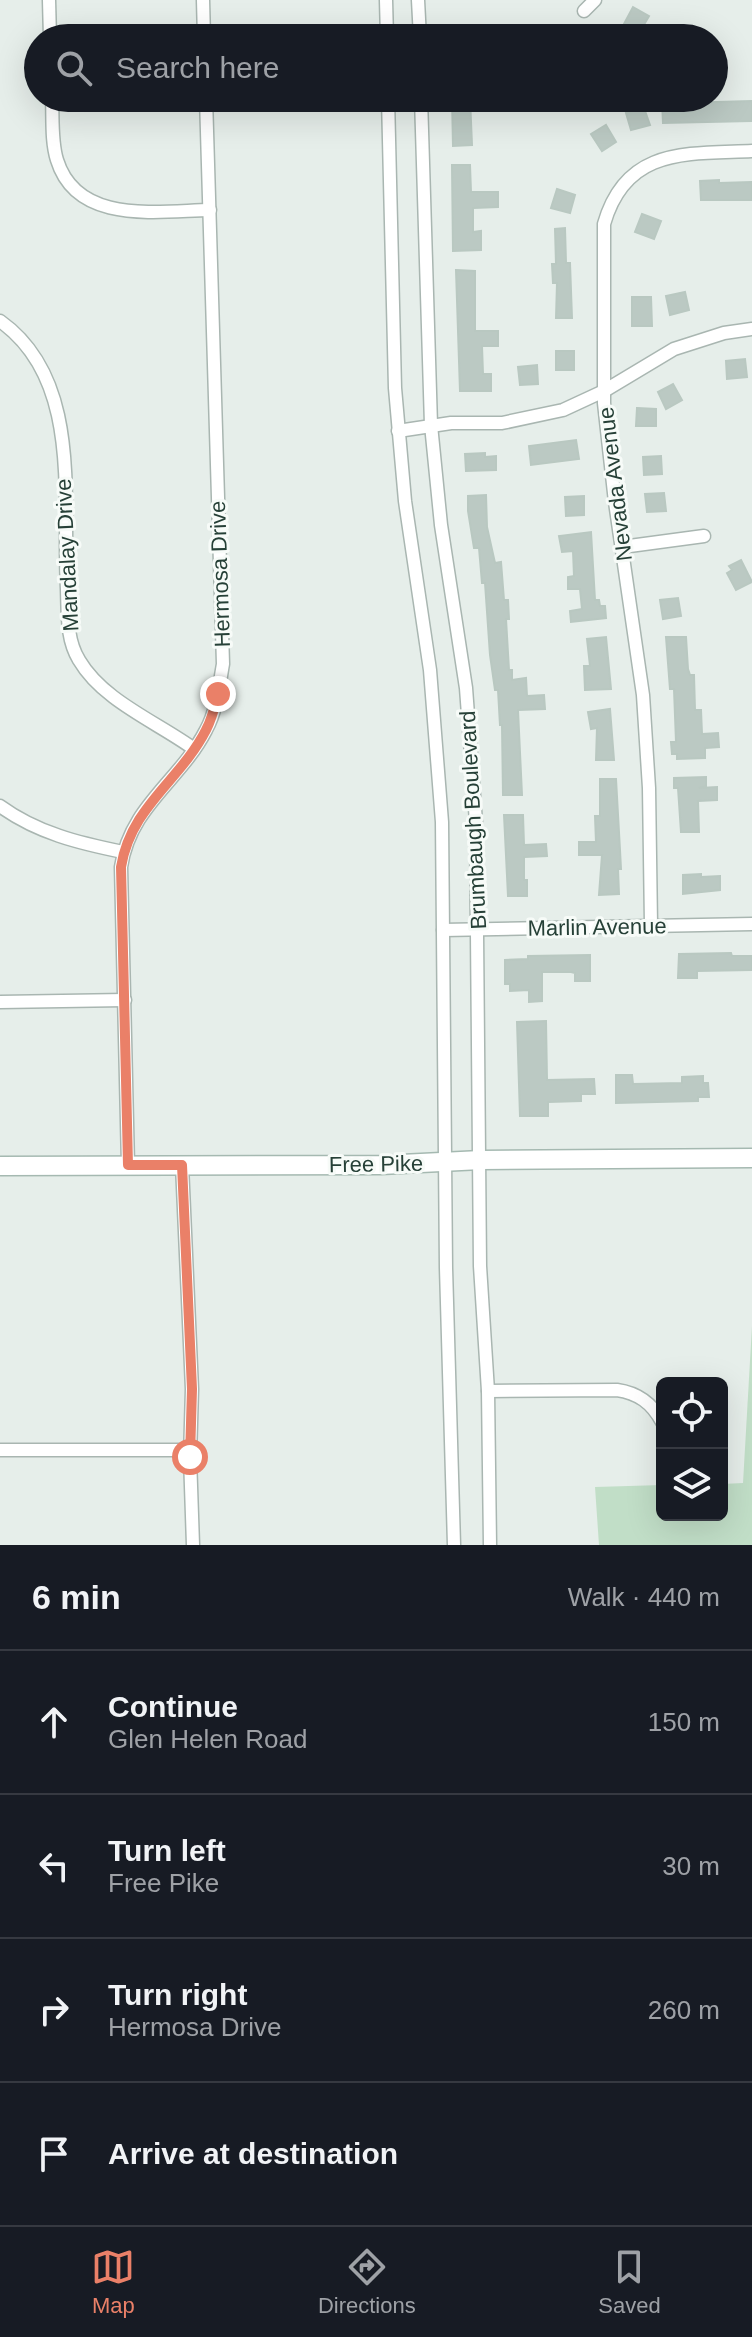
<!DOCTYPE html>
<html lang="en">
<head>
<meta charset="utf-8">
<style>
	body { margin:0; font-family:Helvetica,sans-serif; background:#20242c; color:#f1f3f6 }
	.controls { position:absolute; right:24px; bottom:24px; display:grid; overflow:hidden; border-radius:12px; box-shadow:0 8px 32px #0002 }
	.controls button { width:72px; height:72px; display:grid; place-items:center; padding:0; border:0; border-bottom:2px solid #363941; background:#171b24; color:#f1f3f6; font:40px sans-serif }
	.stop { position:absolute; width:24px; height:24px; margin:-18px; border:6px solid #ea8068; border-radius:50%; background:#fff }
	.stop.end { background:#ea8068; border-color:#fff; box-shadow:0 2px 8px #0008 }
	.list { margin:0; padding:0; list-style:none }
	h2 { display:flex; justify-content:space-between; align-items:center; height:104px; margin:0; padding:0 32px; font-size:34px }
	h2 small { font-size:26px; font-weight:400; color:#9ea1a6 }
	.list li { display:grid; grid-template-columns:52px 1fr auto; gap:24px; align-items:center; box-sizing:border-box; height:144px; padding:0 32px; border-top:2px solid #363941 }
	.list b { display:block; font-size:30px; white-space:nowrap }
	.list p { margin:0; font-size:26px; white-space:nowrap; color:#9ea1a6 }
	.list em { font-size:26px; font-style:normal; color:#9ea1a6 }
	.icon { flex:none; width:44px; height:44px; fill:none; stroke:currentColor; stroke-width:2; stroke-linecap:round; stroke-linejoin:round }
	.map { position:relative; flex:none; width:752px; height:1545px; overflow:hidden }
	.search { position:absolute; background:#171b24; box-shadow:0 8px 32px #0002; left:24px; right:24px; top:24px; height:88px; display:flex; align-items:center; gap:20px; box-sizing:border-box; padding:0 28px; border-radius:44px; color:#9ea1a6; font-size:30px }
	.sheet { height:680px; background:#171b24 }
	nav { display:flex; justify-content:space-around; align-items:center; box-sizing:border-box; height:112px; border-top:2px solid #363941; background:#171b24; font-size:22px; color:#9ea1a6 }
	nav a { display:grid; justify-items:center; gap:4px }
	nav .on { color:#ea8068 }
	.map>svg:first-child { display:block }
	.green { fill:#c1dec7 }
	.building { fill:#bbc9c3; stroke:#b9c8c1; stroke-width:2 }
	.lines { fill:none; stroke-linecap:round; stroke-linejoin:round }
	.street-casing { stroke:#a9b6b1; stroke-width:15 }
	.secondary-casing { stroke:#a5b9b1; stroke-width:21 }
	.street { stroke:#fff; stroke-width:12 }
	.secondary { stroke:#fff; stroke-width:18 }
	.route { stroke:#ea8068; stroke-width:10 }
	.labels { text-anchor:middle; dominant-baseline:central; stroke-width:6; stroke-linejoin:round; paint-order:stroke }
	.street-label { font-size:22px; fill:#264037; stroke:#f7fbf8 }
</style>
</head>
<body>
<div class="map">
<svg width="752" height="1545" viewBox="0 0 752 1545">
	<rect width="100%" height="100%" fill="#e6eeea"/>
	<path class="green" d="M 752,1326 L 752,1545 L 599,1545 L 595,1487 L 662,1485 L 662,1515 L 722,1515 L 722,1484 L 743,1483 Z"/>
	<g class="building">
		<path d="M 633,7 L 649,16 L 639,33 L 624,24 Z"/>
		<path d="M 452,98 L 470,98 L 472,145 L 453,146 Z"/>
		<path d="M 662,101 L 681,101 L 681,103 L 752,101 L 752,121 L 663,123 Z"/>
		<path d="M 644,108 L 650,125 L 631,130 L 626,113 Z"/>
		<path d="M 606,125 L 616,142 L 602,151 L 591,134 Z"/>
		<path d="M 452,165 L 470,165 L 471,192 L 498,192 L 498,207 L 473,208 L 473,232 L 481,231 L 481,250 L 453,251 Z"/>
		<path d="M 719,180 L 719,183 L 752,182 L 752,200 L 701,200 L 700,181 Z"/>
		<path d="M 557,189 L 575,195 L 570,213 L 551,208 Z"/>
		<path d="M 642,214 L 661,221 L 654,239 L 635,232 Z"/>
		<path d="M 565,228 L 566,263 L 570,263 L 572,318 L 556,318 L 557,283 L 553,283 L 552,264 L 556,264 L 555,229 Z"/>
		<path d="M 456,270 L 475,271 L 475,331 L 498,331 L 498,346 L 482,346 L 483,374 L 491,374 L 491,391 L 460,391 Z"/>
		<path d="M 685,292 L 689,310 L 670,315 L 666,296 Z"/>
		<path d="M 632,297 L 651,297 L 652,326 L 632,326 Z"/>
		<rect x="556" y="351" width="18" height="19"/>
		<path d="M 745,359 L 747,377 L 727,379 L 726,361 Z"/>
		<path d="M 537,365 L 538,384 L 520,385 L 518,367 Z"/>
		<path d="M 673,384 L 682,400 L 666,409 L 658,392 Z"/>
		<path d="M 637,408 L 656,409 L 656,426 L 636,426 Z"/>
		<path d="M 576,440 L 579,459 L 531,465 L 529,446 Z"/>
		<path d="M 485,453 L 485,457 L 496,456 L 496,470 L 466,471 L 465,454 Z"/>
		<path d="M 661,456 L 662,474 L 644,475 L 643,457 Z"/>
		<path d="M 664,493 L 666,511 L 647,512 L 645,494 Z"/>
		<path d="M 486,495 L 487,527 L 495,563 L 501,562 L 504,600 L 508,600 L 509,619 L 506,619 L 509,670 L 512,670 L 512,680 L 526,678 L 527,696 L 544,695 L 545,709 L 518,710 L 522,795 L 503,795 L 502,725 L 500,725 L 498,690 L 495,690 L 490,655 L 485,583 L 482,583 L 479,548 L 474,548 L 468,511 L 468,496 Z"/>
		<path d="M 584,496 L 584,515 L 566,516 L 565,497 Z"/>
		<path d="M 591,532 L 595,600 L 599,600 L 600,606 L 605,606 L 606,618 L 571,622 L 570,611 L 582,609 L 580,589 L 568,589 L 568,577 L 574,576 L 573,551 L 562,552 L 559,536 Z"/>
		<path d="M 741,560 L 752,582 L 736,590 L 727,573 L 732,570 L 729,566 Z"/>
		<path d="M 678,598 L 681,616 L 663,619 L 660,600 Z"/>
		<path d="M 606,637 L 611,689 L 585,690 L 584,666 L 590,666 L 587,639 Z"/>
		<path d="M 666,637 L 686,637 L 688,669 L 690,675 L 694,675 L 695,710 L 701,710 L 702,734 L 718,733 L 719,747 L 705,748 L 705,758 L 677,759 L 677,754 L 672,754 L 671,742 L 676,742 L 674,689 L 670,689 Z"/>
		<path d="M 610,709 L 614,760 L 596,760 L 597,728 L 591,729 L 588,712 Z"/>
		<path d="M 706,777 L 706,786 L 699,788 L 717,787 L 717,800 L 698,801 L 699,832 L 681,832 L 678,788 L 674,788 L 674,778 Z"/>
		<path d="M 600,779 L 616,779 L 620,850 L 621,869 L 618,869 L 619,894 L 599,895 L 602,855 L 579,855 L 579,842 L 596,842 L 595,816 L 600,816 Z"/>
		<path d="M 504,815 L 523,815 L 524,845 L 546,844 L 547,856 L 524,857 L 524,880 L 527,880 L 527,896 L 508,896 Z"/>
		<path d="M 701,874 L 701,877 L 720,876 L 720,890 L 683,894 L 683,875 Z"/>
		<path d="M 731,953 L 732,956 L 752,956 L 752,970 L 697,971 L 697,978 L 678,978 L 679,954 Z"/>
		<path d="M 590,955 L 590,981 L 575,981 L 575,973 L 571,972 L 542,972 L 542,1001 L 529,1002 L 529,990 L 510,991 L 510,984 L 505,984 L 505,960 L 528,959 L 528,956 Z"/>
		<path d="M 546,1021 L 547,1080 L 594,1079 L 595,1094 L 581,1094 L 581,1101 L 548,1102 L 548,1116 L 520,1116 L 517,1022 Z"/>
		<path d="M 616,1075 L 632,1075 L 633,1084 L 682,1083 L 682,1077 L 703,1076 L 703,1083 L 708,1083 L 709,1097 L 698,1097 L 698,1101 L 616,1103 Z"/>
	</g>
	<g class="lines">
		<defs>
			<g id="street">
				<path d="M 49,0 L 50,38"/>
				<path d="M 203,0 L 204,38"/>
				<path d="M 386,0 L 387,38"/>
				<path d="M 418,0 L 420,38"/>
				<path d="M 584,11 L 595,0"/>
				<path d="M 52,98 C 53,118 51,141 57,160 C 77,225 157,211 210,210"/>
				<path d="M 388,98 L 395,388 L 405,501 L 430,670 L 442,822 L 446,1268 L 454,1545"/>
				<path d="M 421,98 L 431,425 L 441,525 L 466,688 L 476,822 L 480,1266 L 488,1391 L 490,1545"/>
				<path d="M 0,321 C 83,380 62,500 67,589 C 68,613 66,639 79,660 C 103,701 157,722 194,749"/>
				<path d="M 398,431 L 451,423 L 502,423 L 563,410 L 604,391 L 674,349 L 724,333 L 752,329"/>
				<path d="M 622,547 L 704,536"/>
				<path d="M 0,806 C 37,833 79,843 123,852"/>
				<path d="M 651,925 L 649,788 L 643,695 L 615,502 L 604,403 L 604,224 C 626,147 687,154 752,151"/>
				<path d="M 443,930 L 752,924"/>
				<path d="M 0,1002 L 125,1000"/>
				<path d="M 128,1165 L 121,867 C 130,806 180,781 206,730 C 217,710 219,686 223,664 L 206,98"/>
				<path d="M 182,1165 L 192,1389 L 190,1457 L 193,1545"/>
				<path d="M 488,1391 L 617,1390 C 638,1393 652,1403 662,1422"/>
				<path d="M 0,1450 L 191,1450"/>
			</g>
			<path id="secondary" d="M 0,1166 L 381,1165 L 481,1160 L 752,1158"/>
		</defs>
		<use href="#street" class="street-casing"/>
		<use href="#secondary" class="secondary-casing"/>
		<use href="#street" class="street"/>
		<use href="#secondary" class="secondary"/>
	</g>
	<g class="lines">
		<path class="route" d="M 190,1457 L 192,1389 L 182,1165 L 128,1165 L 121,867 C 131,806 180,781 206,730 C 212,719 215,706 218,694"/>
	</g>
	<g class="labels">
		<g class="street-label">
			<text transform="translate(615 484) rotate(-97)">Nevada Avenue</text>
			<text transform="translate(67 555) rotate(-93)">Mandalay Drive</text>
			<text transform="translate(220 574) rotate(-92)">Hermosa Drive</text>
			<text transform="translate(473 820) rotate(-93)">Brumbaugh Boulevard</text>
			<text transform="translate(597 927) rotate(-1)">Marlin Avenue</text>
			<text transform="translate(376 1164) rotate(-1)">Free Pike</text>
		</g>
	</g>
</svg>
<div class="controls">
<button><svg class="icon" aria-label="locate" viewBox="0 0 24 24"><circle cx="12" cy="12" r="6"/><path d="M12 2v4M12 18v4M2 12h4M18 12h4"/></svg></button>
<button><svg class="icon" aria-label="layers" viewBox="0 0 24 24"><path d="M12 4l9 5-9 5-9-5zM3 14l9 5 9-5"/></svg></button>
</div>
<div class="stop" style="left:190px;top:1457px"></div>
<div class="stop end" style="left:218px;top:694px"></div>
<div class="search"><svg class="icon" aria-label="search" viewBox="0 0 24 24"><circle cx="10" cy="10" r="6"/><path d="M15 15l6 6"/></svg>Search here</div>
</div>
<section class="sheet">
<h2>6 min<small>Walk · 440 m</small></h2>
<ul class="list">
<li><svg class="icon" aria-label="ahead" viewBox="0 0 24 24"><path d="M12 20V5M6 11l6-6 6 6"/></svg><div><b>Continue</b><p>Glen Helen Road</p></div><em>150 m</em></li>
<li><svg class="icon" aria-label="left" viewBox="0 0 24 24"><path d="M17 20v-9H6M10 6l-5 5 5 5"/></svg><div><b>Turn left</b><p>Free Pike</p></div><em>30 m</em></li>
<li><svg class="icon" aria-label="right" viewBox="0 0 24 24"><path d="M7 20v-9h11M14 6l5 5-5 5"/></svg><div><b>Turn right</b><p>Hermosa Drive</p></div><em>260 m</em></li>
<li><svg class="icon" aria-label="arrive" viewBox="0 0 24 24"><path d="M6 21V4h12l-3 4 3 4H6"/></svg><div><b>Arrive at destination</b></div></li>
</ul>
</section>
<nav>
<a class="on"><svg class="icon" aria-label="map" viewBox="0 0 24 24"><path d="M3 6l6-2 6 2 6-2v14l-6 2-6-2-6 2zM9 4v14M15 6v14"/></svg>Map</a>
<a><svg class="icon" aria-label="directions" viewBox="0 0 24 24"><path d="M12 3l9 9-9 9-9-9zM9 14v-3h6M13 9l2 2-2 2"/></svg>Directions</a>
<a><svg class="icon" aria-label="saved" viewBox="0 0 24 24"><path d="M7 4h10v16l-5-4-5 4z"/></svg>Saved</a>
</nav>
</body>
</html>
